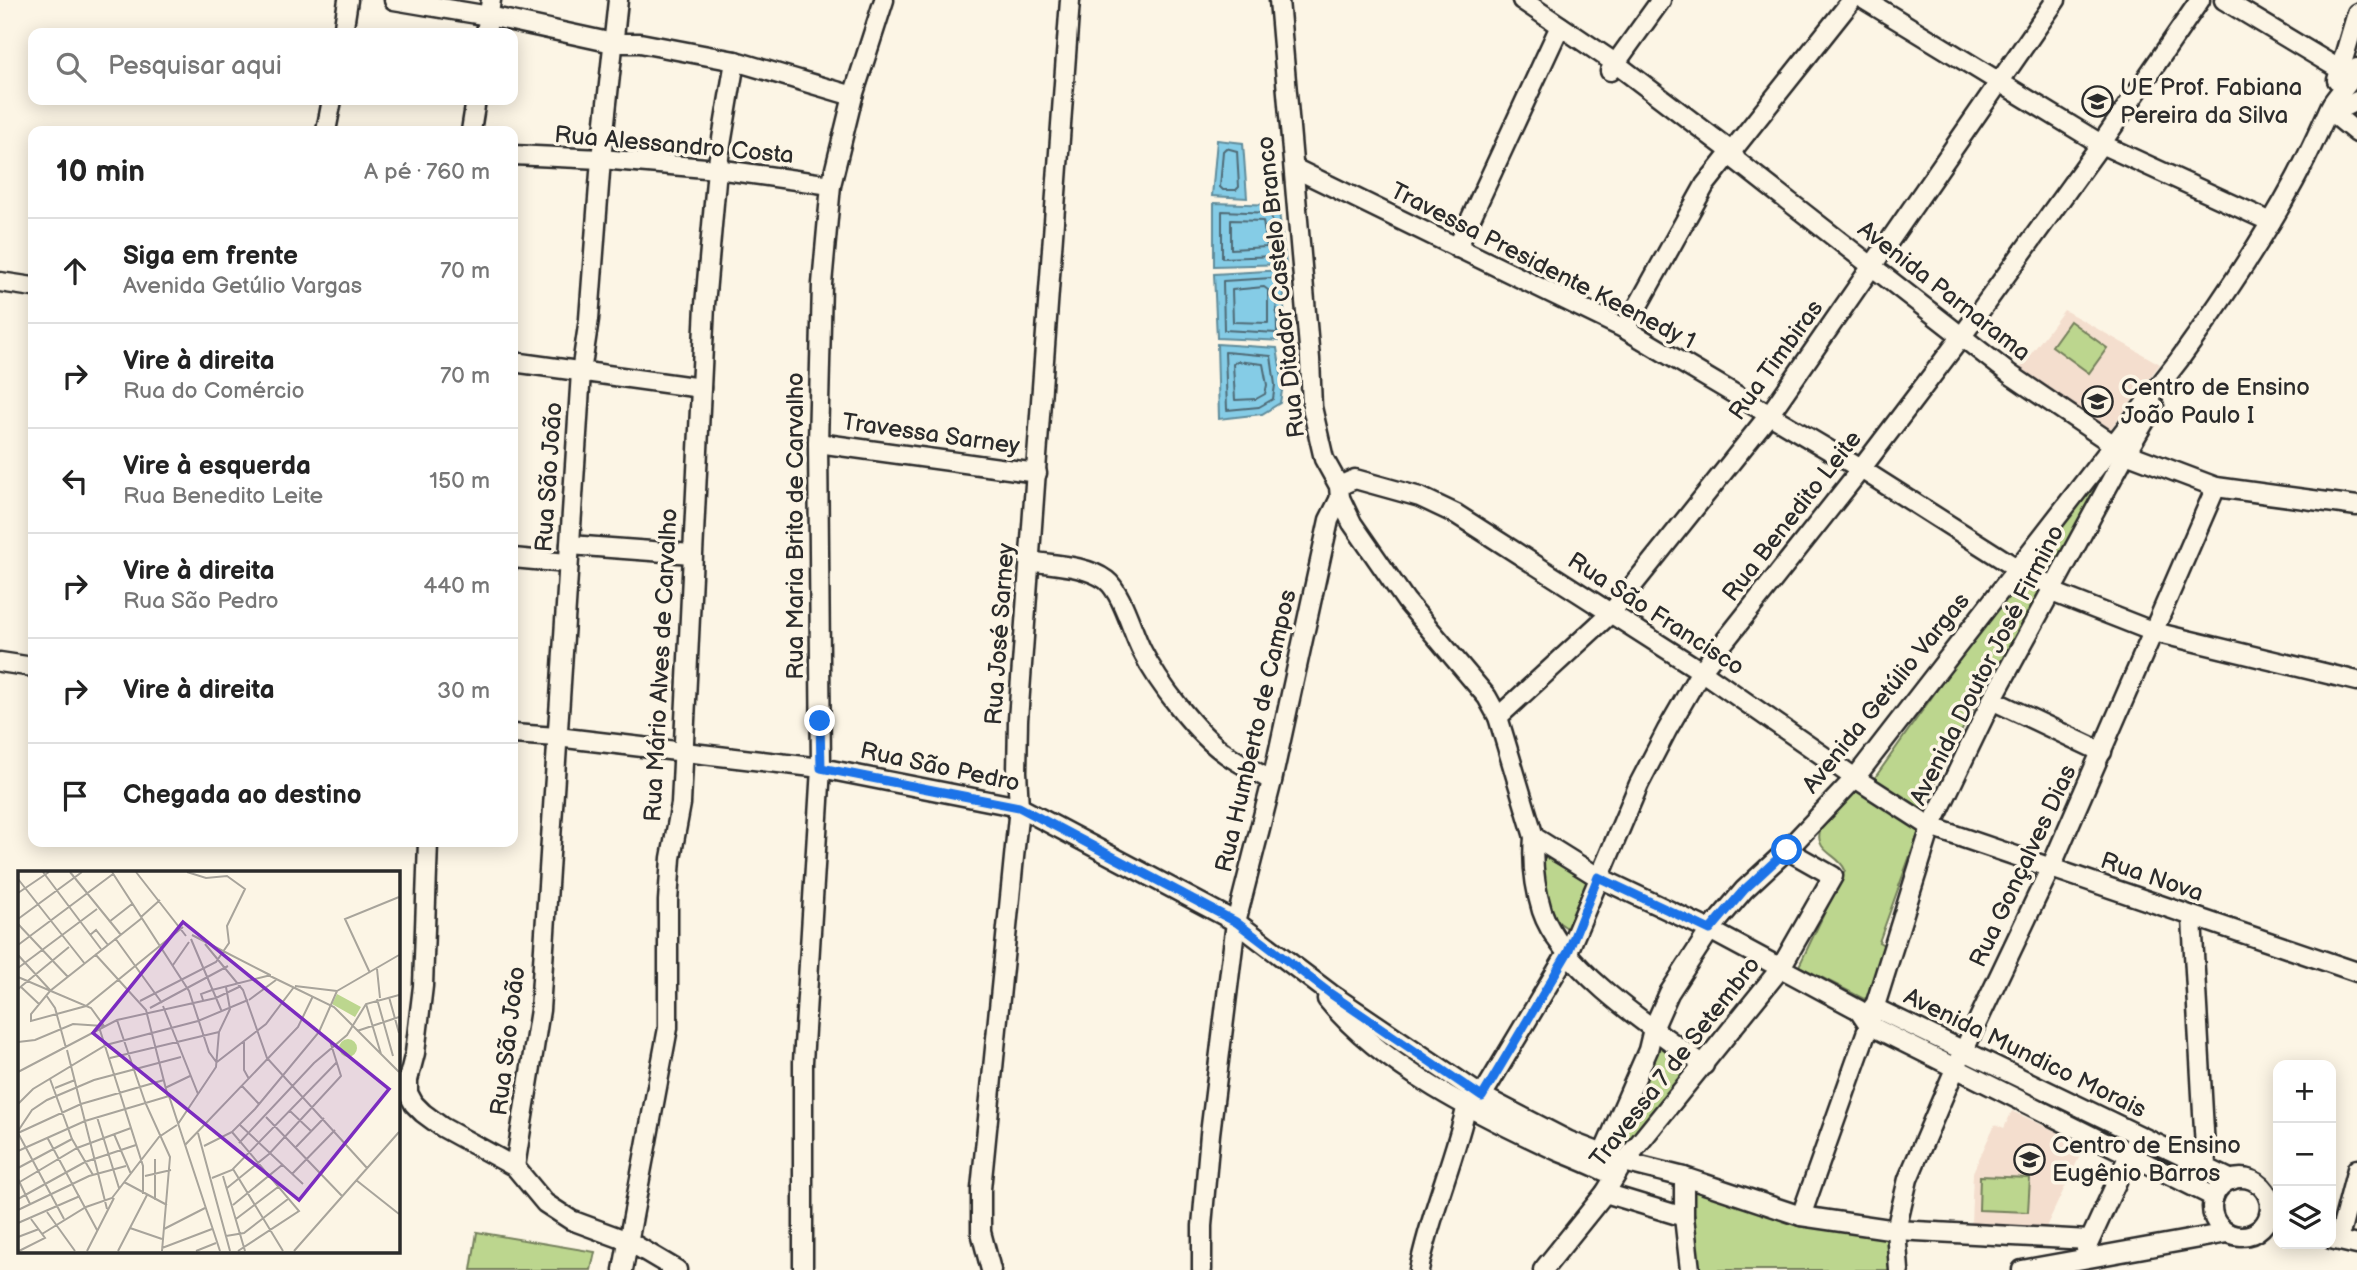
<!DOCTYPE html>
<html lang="pt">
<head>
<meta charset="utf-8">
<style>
	body { margin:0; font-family:"Balsamiq Sans",sans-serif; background:#f6f6f6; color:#222 }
	.controls { position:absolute; right:21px; bottom:21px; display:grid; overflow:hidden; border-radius:14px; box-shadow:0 4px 18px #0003 }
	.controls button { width:63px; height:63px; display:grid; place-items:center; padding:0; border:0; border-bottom:2px solid #e0e0e0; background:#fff; color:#222; font:35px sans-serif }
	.stop { position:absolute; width:21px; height:21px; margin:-16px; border:5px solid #1a73e8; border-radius:50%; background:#fff }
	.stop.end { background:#1a73e8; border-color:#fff; box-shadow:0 2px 7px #0008 }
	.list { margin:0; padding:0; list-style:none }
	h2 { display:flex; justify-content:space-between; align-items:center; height:91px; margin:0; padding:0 28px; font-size:30px }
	h2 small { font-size:23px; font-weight:400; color:#767676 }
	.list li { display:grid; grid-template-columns:46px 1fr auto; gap:21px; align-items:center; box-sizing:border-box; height:105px; padding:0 28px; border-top:2px solid #e0e0e0 }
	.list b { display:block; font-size:26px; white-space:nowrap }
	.list p { margin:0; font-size:23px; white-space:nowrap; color:#767676 }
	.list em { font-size:23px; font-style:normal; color:#767676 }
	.icon { flex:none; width:38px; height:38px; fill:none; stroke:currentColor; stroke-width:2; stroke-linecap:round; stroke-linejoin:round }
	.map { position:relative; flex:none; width:2357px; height:1270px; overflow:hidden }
	.search { position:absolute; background:#fff; box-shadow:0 4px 18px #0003; left:28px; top:28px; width:490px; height:77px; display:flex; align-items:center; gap:18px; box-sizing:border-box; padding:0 24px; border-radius:14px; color:#767676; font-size:26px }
	.panel { position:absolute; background:#fff; box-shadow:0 4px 18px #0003; left:28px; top:126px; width:490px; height:721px; border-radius:14px }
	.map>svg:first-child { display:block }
	.built { fill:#f4dece }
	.green { fill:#bcd68e; stroke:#74805c; stroke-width:2 }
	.water { fill:#85cce6; stroke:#618c9b; stroke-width:2 }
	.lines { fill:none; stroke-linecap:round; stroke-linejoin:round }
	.shore { stroke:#4f6b76; stroke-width:2 }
	.minor-casing { stroke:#2b2b2b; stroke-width:23 }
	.minor { stroke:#fcf5e5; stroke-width:18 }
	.route { stroke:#1a73e8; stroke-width:9 }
	.labels { text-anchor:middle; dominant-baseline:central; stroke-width:7; stroke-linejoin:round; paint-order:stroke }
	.poi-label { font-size:24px; fill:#2b2b2b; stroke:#fcf5e5; text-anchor:start }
	.street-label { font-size:24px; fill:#2b2b2b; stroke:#fcf5e5 }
	.inset-road { fill:none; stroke:#a8a49b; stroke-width:2 }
	.view { fill:#7b2cbf; fill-opacity:0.15; stroke:#7b2cbf; stroke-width:3.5 }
	.inset-edge { fill:none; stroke:#2b2b2b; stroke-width:3.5 }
</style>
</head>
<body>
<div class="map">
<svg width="2357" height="1270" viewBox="0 0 2357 1270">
	<rect width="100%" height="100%" fill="#fcf5e5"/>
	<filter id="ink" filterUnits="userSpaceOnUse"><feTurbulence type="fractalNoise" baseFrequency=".0143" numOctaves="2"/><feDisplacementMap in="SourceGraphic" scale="14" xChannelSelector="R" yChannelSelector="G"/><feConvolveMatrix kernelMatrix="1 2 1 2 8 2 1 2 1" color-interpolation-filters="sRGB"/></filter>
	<g filter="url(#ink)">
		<g class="built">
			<path d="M 2064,310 L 2160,364 L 2108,432 L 2019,370 Z"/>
			<path d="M 2012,1111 L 2085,1145 L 2046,1227 L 1971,1224 L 1973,1172 L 1995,1124 L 2004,1128 Z"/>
		</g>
		<g class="green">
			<path d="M 2070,321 L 2107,348 L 2089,373 L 2052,346 Z"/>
			<path d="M 2109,454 L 2116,458 L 2053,582 L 2027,565 Z"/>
			<path d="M 2018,575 L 2044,592 L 1984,709 L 1975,705 L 1926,800 L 1935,806 L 1927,816 L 1874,779 Z"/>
			<path d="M 1857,787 L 1927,829 L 1924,843 L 1916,839 L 1879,942 L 1887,947 L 1870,995 L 1864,999 L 1799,966 L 1845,870 C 1840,858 1829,856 1822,846 C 1809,825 1845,799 1857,787 Z"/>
			<path d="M 1540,855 L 1585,877 L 1587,883 L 1573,925 L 1567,928 C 1540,913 1542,883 1540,855 Z"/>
			<path d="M 1655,1042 L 1697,1062 L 1628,1149 L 1615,1140 Z"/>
			<path d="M 1980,1176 L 2030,1178 L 2028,1212 L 1979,1210 Z"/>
			<path d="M 1692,1190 L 1701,1190 L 1888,1237 L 1889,1270 L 1695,1270 L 1690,1205 Z"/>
			<path d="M 477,1232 L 595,1252 L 591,1270 L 471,1270 Z"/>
		</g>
		<g class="water">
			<path d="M 1217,140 L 1243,143 L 1247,198 L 1212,196 Z"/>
			<path d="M 1214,203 L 1278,205 L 1286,264 L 1214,266 Z"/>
			<path d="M 1283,270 L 1285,341 L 1217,338 L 1214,274 Z"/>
			<path d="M 1217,344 L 1277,348 L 1283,385 L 1280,403 L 1262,414 L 1219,419 Z"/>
		</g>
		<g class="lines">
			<g class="shore">
				<path d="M 1226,148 L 1237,151 L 1239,187 L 1236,190 L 1223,190 L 1220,187 L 1223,151 Z"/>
				<path d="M 1222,211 L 1271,213 L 1277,256 L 1222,258 Z"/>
				<path d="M 1231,220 L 1263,221 L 1267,247 L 1231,249 Z"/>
				<path d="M 1272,278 L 1276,281 L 1277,333 L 1224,330 L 1223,281 Z"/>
				<path d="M 1264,287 L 1268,290 L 1268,323 L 1233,322 L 1232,290 Z"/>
				<path d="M 1225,352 L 1271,356 L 1275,385 L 1273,399 L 1259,407 L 1227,410 Z"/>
				<path d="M 1237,361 L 1263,364 L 1267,385 L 1265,394 L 1256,399 L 1235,400 L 1233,364 Z"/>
			</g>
			<defs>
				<g id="minor">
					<path d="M 394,0 L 489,16 L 613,43 L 640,43 L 735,61 L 853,96"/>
					<path d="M 1279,0 L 1310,359 L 1312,407 L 1324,459 L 1339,486 L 1340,498 L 1352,523 L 1406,601 L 1487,697 L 1498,717 L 1534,837 C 1532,860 1535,888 1542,911 C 1561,969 1656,1031 1704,1065"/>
					<path d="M 1522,0 L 1615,63 L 1732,152 L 1737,161 L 2011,375 L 2126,453 L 2216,487 L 2357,506"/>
					<path d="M 1865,0 L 2101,144 L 2271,222"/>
					<path d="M 2224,0 L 2339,69 L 2355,75"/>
					<path d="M 343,33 L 348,0"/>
					<path d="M 486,33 L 491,0"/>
					<path d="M 1610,71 L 1661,0"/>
					<path d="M 2337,80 L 2357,13"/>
					<path d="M 2332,104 L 2343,108 L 2357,101"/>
					<path d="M 2329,110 L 2357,133"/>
					<path d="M 326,131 L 332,100"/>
					<path d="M 471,131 L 476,100"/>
					<path d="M 513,155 L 601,159 L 717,169 L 831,185"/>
					<path d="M 1294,168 L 1625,329 L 1861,469 L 2018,569 L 2054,587"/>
					<path d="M 1457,248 L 1560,26"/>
					<path d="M 0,282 L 33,287"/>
					<path d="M 1625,329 L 1705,185 L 1852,0"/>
					<path d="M 513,362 L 701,388"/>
					<path d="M 818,443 L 1037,473"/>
					<path d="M 1339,486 L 1355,479 L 1420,497 L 1456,514 L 1701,671 L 1855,778 L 1931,827 L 2357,972"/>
					<path d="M 570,545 L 692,554"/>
					<path d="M 513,558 L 567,563"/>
					<path d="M 1029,561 C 1053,565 1085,565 1106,580 C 1122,592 1132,632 1142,651 C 1158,683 1197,734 1226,754 C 1240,764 1257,772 1272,781"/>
					<path d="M 2052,592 L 2154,632 L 2357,681"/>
					<path d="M 0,662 L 33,667"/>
					<path d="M 1992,700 L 2102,752"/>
					<path d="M 1498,717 L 1610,614 L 1769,415 L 2056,0"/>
					<path d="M 513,734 L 557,737 L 821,768 L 1019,807 L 1236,922 L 1331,994 L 1482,1096 L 1569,1141 L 1624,1162 L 1684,1177 L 1801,1216 L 1896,1230 L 2089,1240"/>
					<path d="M 1534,837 L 1598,877 L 1710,930 L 1859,1010 L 1869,1025 L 2214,1197"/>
					<path d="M 428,842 L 423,986 L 415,1053 L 408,1080 L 408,1093 L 414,1104 L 423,1113 L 442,1127 L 515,1167 L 545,1203 L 571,1220 L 628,1241 L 677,1270"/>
					<path d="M 2192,918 L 2206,1166"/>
					<path d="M 1327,999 C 1382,1067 1481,1116 1560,1152 C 1575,1158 1590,1164 1604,1171"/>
					<path d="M 1873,1007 L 2232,1180"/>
					<path d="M 1482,1096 L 1568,952 L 1639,784 L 1667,730 L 1701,671 L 1861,469 L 1962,336 L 2101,144 L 2200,0"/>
					<path d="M 515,1167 L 540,1010 L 581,372 L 589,319 L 601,159 L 618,0"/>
					<path d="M 1597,1167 L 1648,1050 L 1653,1029 L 1669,993 L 1710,930 L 1744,890 L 1787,850 L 1855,778 L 2179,360 C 2221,302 2261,243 2295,180 C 2308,156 2319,131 2330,107 C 2337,93 2352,83 2357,68"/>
					<path d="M 1684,1177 L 1684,1217 L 1690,1270"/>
					<circle cx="2241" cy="1207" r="29"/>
					<path d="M 1605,1193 L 1684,1217"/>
					<path d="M 1801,1216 L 1869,1025 L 1931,827 L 1992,700 L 2126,453 L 2154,406"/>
					<path d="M 2331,1239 L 2357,1245"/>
					<path d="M 2336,1240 L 2342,1227 L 2357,1169"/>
					<path d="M 2086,1249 L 2134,1144"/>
					<path d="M 623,1270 L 668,1028 L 668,901 L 671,858 L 681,804 L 705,305 L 717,169 L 735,61"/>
					<path d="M 803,1270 L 803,1062 L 821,768 L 818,443 L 822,284 L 831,185 L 853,96 L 884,0"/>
					<path d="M 991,1270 L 981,1232 L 981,1189 L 1019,807 L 1017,772 L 1018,720 L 1070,0"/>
					<path d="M 1202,1270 L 1202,1226 L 1210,1134 L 1236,922 L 1272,781 L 1329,520 L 1340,498"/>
					<path d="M 1419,1270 C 1430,1214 1454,1161 1467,1105"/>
					<path d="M 1543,1270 L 1605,1193 L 1624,1162 L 1780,969 L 1833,876 L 1787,850"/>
					<path d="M 1899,1270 L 1896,1230 L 1908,1179 L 1955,1069 L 2051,867 L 2216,487"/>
					<path d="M 2022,1270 L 2227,1233"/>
				</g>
			</defs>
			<use href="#minor" class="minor-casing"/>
			<use href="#minor" class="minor"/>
		</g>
	</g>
	<g class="lines" filter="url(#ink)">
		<path class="route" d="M 820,721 L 821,768 L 1019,807 L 1236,922 L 1331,994 L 1482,1097 L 1568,952 L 1598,877 L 1710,930 L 1744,890 L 1787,850"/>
	</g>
	<defs>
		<symbol id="school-ring" viewBox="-11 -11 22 22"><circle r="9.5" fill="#fcf5e5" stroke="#2b2b2b" stroke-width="1.5"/><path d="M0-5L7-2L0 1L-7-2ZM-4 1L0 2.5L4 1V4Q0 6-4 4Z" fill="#2b2b2b"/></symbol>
	</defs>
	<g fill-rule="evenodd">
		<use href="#school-ring" x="2080" y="84" width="35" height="35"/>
		<use href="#school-ring" x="2080" y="384" width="35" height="35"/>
		<use href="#school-ring" x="2012" y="1142" width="35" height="35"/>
	</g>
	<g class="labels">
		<g class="poi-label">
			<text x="2120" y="87">UE Prof. Fabiana<tspan x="2120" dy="28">Pereira da Silva</tspan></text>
			<text x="2121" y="387">Centro de Ensino<tspan x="2121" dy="28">João Paulo I</tspan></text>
			<text x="2052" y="1145">Centro de Ensino<tspan x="2052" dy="28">Eugênio Barros</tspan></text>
		</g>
		<g class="street-label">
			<text transform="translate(674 145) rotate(5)">Rua Alessandro Costa</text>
			<text transform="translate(1543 266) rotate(27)">Travessa Presidente Keenedy 1</text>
			<text transform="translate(1281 287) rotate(-96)">Rua Ditador Castelo Branco</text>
			<text transform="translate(1944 291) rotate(38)">Avenida Parnarama</text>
			<text transform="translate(1776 360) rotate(-54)">Rua Timbiras</text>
			<text transform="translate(931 434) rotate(8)">Travessa Sarney</text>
			<text transform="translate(549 477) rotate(-86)">Rua São João</text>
			<text transform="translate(1792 516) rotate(-52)">Rua Benedito Leite</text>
			<text transform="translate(795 526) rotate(-90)">Rua Maria Brito de Carvalho</text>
			<text transform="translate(1656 614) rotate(33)">Rua São Francisco</text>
			<text transform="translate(1000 634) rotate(-86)">Rua José Sarney</text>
			<text transform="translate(661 665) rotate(-87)">Rua Mário Alves de Carvalho</text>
			<text transform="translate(1987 665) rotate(-63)">Avenida Doutor José Firmino</text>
			<text transform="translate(1886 693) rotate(-51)">Avenida Getúlio Vargas</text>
			<text transform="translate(1256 731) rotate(-77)">Rua Humberto de Campos</text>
			<text transform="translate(940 767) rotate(12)">Rua São Pedro</text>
			<text transform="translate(2023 866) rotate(-65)">Rua Gonçalves Dias</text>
			<text transform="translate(2152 877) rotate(19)">Rua Nova</text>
			<text transform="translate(508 1041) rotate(-83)">Rua São João</text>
			<text transform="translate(2025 1053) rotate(26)">Avenida Mundico Morais</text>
			<text transform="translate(1675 1062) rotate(-52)">Travessa 7 de Setembro</text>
		</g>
	</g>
	<g transform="translate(18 871)">
		<rect width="382" height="382" fill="#fcf5e5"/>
		<path d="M 319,123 L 343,136 L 337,146 L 314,133 ZM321 177a9 9 0 1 1 18 0a9 9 0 1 1-18 0Z" fill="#bcd68e"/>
		<path class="inset-road" d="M 25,1 L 83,78M 52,1 L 103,64M 94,1 L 171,120 L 191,181 L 199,192M 118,1 L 168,65M 0,8 L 67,93M 0,22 L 31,1M 123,46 L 142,29M 124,47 L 32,120 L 13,143 L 13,150 L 68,135 L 165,56M 0,48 L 64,1M 91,51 L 114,33M 0,53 L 50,106M 72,64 L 78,59 L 90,74M 174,64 L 252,104M 97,67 L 144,132M 173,68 L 204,141M 187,73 L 225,119 L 249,187 L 349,297M 0,74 L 95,3M 77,83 L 128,139 L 150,226M 0,84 L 32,119M 155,94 L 171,71M 0,97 L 79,38M 359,98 L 362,127M 352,102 L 327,48 L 381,26M 250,104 L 316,136 L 381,201M 0,106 L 73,137 L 86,155M 277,115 L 319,120M 3,116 L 21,133M 0,118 L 51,76M 319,120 L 381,84M 28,124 L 37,137 L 48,177M 371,126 L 381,162M 359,128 L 375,185M 185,129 L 183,123 L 194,119 L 253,104M 231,129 L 258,109M 122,130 L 198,91 L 211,72 L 209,55 L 227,18 L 209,5 L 188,7 L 169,1M 348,133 L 363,183M 145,135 L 180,223M 132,137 L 210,95M 99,149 L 127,231 L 152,286 L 144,380M 81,156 L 125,295 L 125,323M 339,160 L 381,146M 0,171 L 17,169 L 55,153 L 85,155M 226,171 L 226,199 L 231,208M 49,179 L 89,338M 92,187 L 201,161M 199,191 L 248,153 L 276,116M 0,201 L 99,149 L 198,127 L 223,115M 32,208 L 54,268 L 75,304M 224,215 L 241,233M 37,217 L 57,209M 147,217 L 172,205M 0,233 L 15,218 L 88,174 L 180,150 L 230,129M 272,240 L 293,260M 79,246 L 101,317M 248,246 L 324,325M 160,253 L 198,196 L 201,161 L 212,138 L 208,116M 222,254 L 285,313M 0,260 L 14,239 L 29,229 L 76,209 L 163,186M 214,261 L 281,340 L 220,380M 0,262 L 63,233 L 146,209M 0,262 L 46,348M 180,262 L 212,380M 96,263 L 113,303M 29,266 L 79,359M 221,272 L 296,192 L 329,164 L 348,133 L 381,124M 167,274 L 280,156 L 295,125M 186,275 L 214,261 L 237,238 L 301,161 L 319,120M 277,277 L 306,247M 0,280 L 67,250 L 151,225 L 202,380M 137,288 L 137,329M 0,297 L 54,268M 215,298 L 265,380M 274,303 L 317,259M 127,305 L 153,299M 205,305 L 227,380M 194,307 L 214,299 L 319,191M 0,308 L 12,333M 338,309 L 381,343M 106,311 L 149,334M 0,312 L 59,277 L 113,257M 209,317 L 251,283 L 323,205 L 312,170 L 301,161M 0,328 L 67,291 L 118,274M 215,334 L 264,294M 0,339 L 71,305 L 108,295M 29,341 L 57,380M 218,348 L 260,316M 0,352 L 62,325M 112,357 L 144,368M 146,358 L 187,337M 24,363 L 68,336 L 94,327 L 141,266 L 159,254M 208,365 L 226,362 L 270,328M 0,366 L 21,358M 144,377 L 194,358M 1,380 L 27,367 L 13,348M 69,380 L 96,327M 100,380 L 129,324M 178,380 L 198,372M 276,380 L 381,261"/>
		<path class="view" d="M 165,51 L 371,218 L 281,329 L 75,162 Z"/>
		<rect width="382" height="382" class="inset-edge"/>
	</g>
</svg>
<div class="controls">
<button>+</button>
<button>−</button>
<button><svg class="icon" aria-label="layers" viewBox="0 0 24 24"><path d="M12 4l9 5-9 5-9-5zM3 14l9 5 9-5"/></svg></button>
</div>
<div class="stop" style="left:1787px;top:850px"></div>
<div class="stop end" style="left:820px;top:721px"></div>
<div class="search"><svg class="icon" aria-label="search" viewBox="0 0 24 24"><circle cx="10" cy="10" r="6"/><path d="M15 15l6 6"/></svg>Pesquisar aqui</div>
<section class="panel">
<h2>10 min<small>A pé · 760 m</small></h2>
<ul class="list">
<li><svg class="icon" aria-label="ahead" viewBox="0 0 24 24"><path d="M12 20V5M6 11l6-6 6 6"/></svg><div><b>Siga em frente</b><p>Avenida Getúlio Vargas</p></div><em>70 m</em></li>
<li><svg class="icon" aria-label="right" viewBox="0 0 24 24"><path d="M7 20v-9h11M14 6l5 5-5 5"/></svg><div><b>Vire à direita</b><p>Rua do Comércio</p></div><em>70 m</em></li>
<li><svg class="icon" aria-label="left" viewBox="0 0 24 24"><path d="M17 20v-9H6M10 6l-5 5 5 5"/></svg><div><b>Vire à esquerda</b><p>Rua Benedito Leite</p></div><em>150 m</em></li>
<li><svg class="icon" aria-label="right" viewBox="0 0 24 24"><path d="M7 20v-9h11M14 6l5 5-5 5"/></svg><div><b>Vire à direita</b><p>Rua São Pedro</p></div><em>440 m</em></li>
<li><svg class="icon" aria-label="right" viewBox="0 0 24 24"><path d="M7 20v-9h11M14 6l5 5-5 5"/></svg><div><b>Vire à direita</b></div><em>30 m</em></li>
<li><svg class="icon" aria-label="arrive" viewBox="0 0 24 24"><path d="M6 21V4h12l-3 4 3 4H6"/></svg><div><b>Chegada ao destino</b></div></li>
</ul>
</section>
</div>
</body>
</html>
